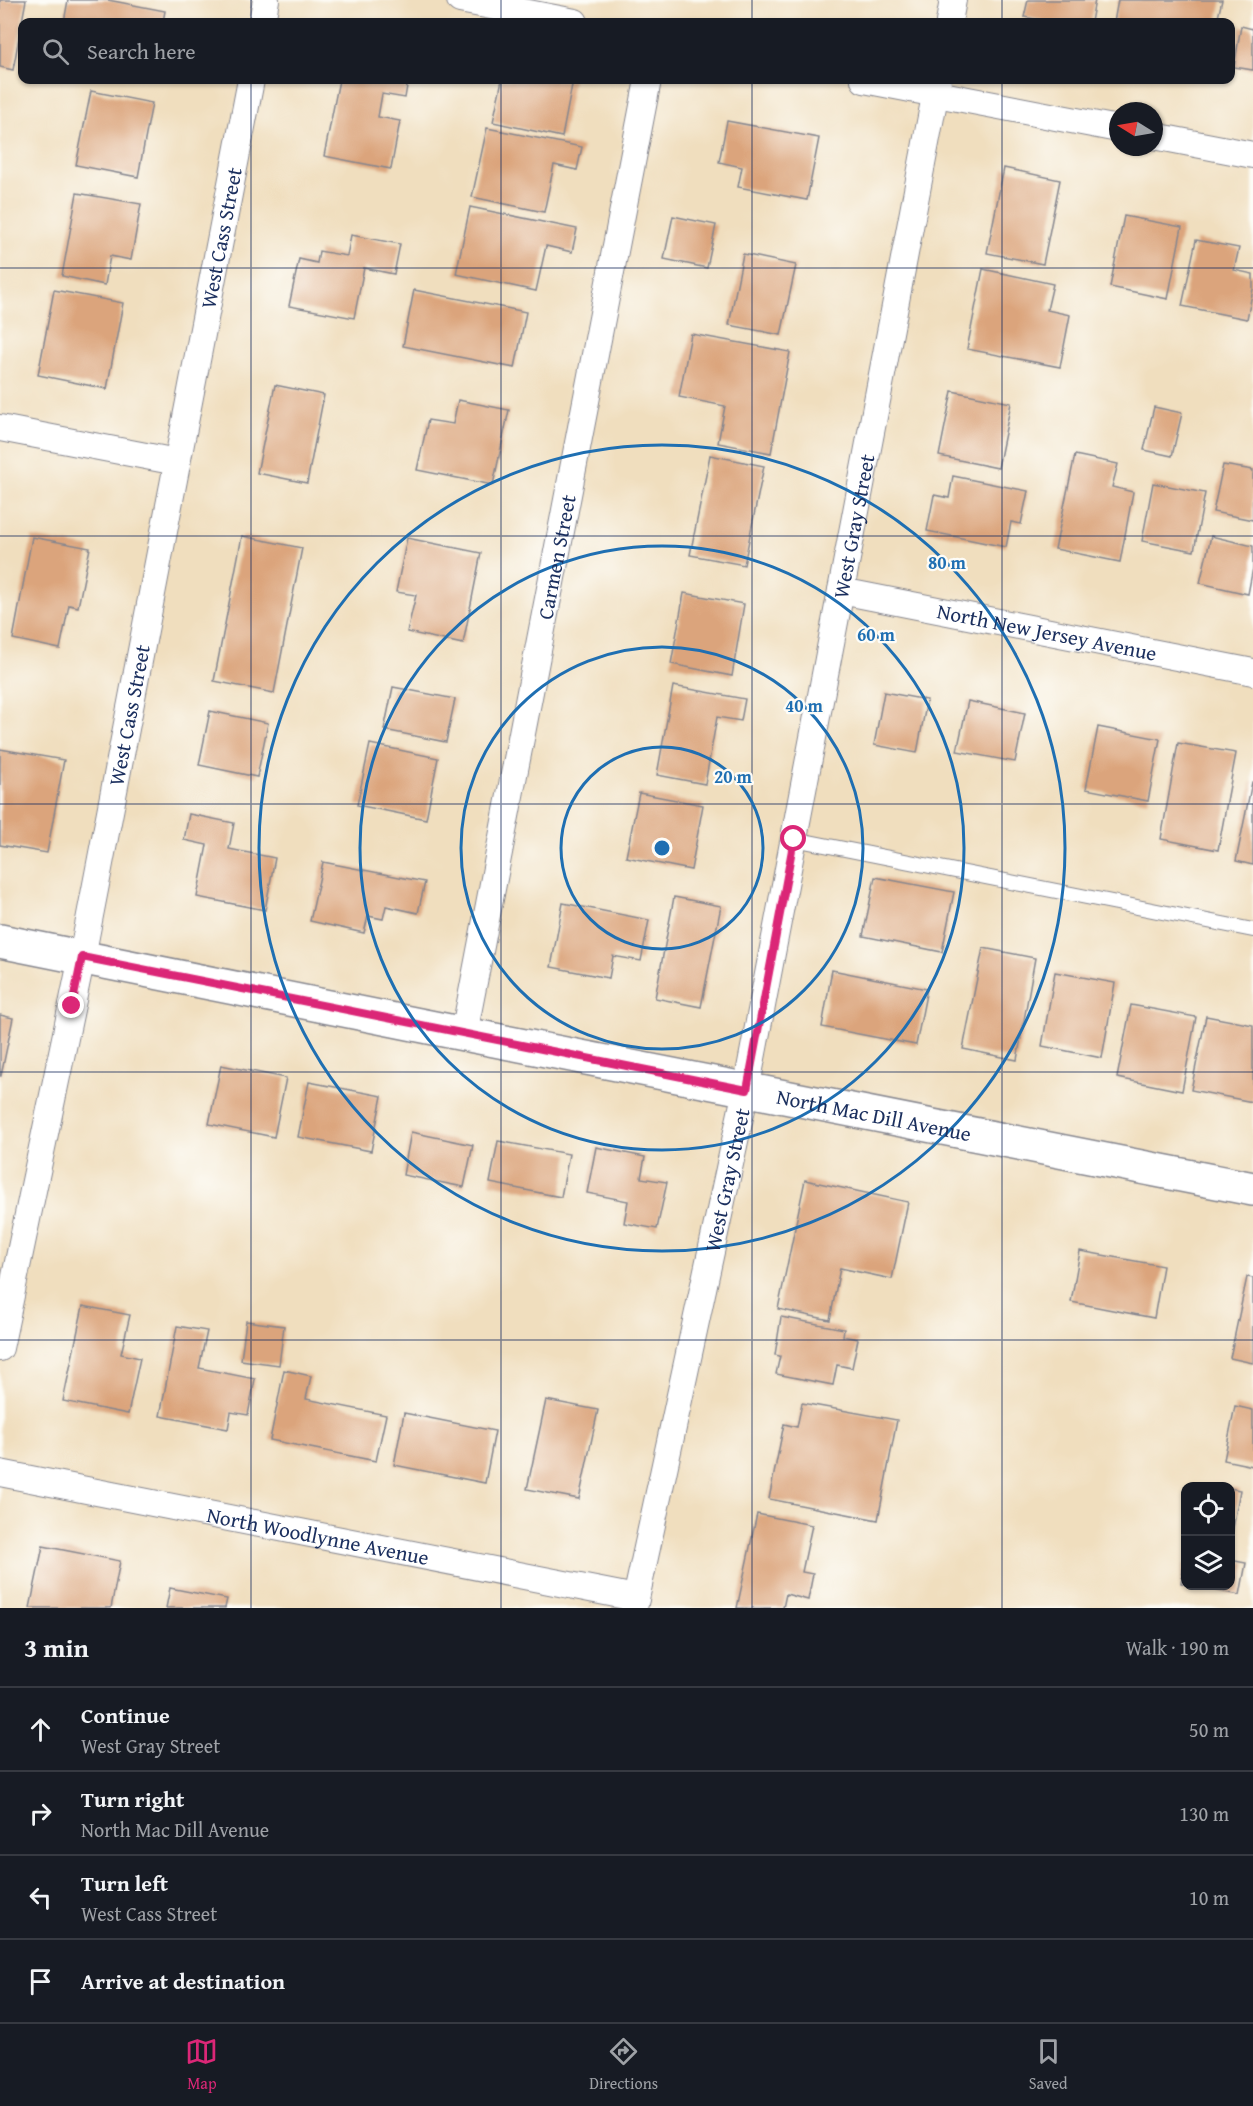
<!DOCTYPE html>
<html lang="en">
<head>
<meta charset="utf-8">
<style>
	body { margin:0; font-family:"Gentium Book Plus",serif; background:#20242c; color:#f1f3f6 }
	.controls { position:absolute; right:18px; bottom:18px; display:grid; overflow:hidden; border-radius:12px; box-shadow:0 2px 4px #0004 }
	.controls button { width:54px; height:54px; display:grid; place-items:center; padding:0; border:0; border-bottom:2px solid #363941; background:#171b24; color:#f1f3f6; font:30px sans-serif }
	.compass { position:absolute; left:1109px; top:102px; width:54px; height:54px; border-radius:50%; background:#171b24; box-shadow:0 2px 4px #0004; rotate:281deg }
	.stop { position:absolute; width:18px; height:18px; margin:-14px; border:4px solid #db2777; border-radius:50%; background:#fff }
	.stop.end { background:#db2777; border-color:#fff; box-shadow:0 2px 6px #0008 }
	.list { margin:0; padding:0; list-style:none }
	h2 { display:flex; justify-content:space-between; align-items:center; height:78px; margin:0; padding:0 24px; font-size:26px }
	h2 small { font-size:20px; font-weight:400; color:#9ea1a6 }
	.list li { display:grid; grid-template-columns:39px 1fr auto; gap:18px; align-items:center; box-sizing:border-box; height:84px; padding:0 24px; border-top:2px solid #363941 }
	.list b { display:block; font-size:22px; white-space:nowrap }
	.list p { margin:0; font-size:20px; white-space:nowrap; color:#9ea1a6 }
	.list em { font-size:20px; font-style:normal; color:#9ea1a6 }
	.icon { flex:none; width:33px; height:33px; fill:none; stroke:currentColor; stroke-width:2; stroke-linecap:round; stroke-linejoin:round }
	.map { position:relative; flex:none; width:1253px; height:1608px; overflow:hidden }
	.search { position:absolute; background:#171b24; box-shadow:0 2px 4px #0004; left:18px; right:18px; top:18px; height:66px; display:flex; align-items:center; gap:15px; box-sizing:border-box; padding:0 21px; border-radius:12px; color:#9ea1a6; font-size:22px }
	.sheet { height:414px; background:#171b24 }
	nav { display:flex; justify-content:space-around; align-items:center; box-sizing:border-box; height:84px; border-top:2px solid #363941; background:#171b24; font-size:16px; color:#9ea1a6 }
	nav a { display:grid; justify-items:center; gap:3px }
	nav .on { color:#db2777 }
	.map>svg:first-child { display:block }
	.building { fill:#dba47b }
	.lines { fill:none; stroke-linecap:round; stroke-linejoin:round }
	.lane-casing { stroke:#86868e; stroke-width:16 }
	.street-casing { stroke:#86868e; stroke-width:28 }
	.secondary-casing { stroke:#86868e; stroke-width:36 }
	.lane { stroke:#fff; stroke-width:14 }
	.street { stroke:#fff; stroke-width:26 }
	.secondary { stroke:#fff; stroke-width:33 }
	.route { stroke:#db2777; stroke-width:8 }
	.grid { fill:none; stroke:#1b2f5e; stroke-width:1.5; stroke-opacity:0.55 }
	.ring { fill:none; stroke:#1f6fb2; stroke-width:3 }
	.labels { text-anchor:middle; dominant-baseline:central; stroke-width:4.5; stroke-linejoin:round; paint-order:stroke }
	.street-label { font-size:21px; fill:#1b2f5e; stroke:#fdfcf7 }
	.centre { fill:#1f6fb2; stroke:#fdfcf7; stroke-width:3 }
	.ring-label { font-size:18px; text-anchor:middle; font-weight:bold; fill:#1f6fb2; stroke:#fdfcf7; stroke-width:4.5; stroke-linejoin:round; paint-order:stroke }
</style>
</head>
<body>
<div class="map">
<svg width="1253" height="1608" viewBox="0 0 1253 1608">
	<rect width="100%" height="100%" fill="#fdfcf7"/>
	<filter id="ink" filterUnits="userSpaceOnUse"><feTurbulence type="fractalNoise" baseFrequency=".0167" numOctaves="2"/><feDisplacementMap in="SourceGraphic" scale="12" xChannelSelector="R" yChannelSelector="G"/><feConvolveMatrix kernelMatrix="1 2 1 2 8 2 1 2 1" color-interpolation-filters="sRGB"/></filter>
	<filter id="wash" filterUnits="userSpaceOnUse"><feTurbulence type="fractalNoise" baseFrequency=".008" numOctaves="4" result="noise"/><feDisplacementMap in="SourceGraphic" scale="24" xChannelSelector="R" yChannelSelector="G"/><feGaussianBlur stdDeviation="1.35" result="paint"/><feColorMatrix in="noise" values="0 0 0 0 0 0 0 0 0 0 0 0 0 0 0 0 0 1.4 0 .05"/><feComposite in="paint" operator="in"/></filter>
	<g filter="url(#wash)">
		<rect width="100%" height="100%" fill="#f0debe"/>
		<g id="blocks">
			<g class="building">
				<path d="M 0,0 L 26,0 L 13,70 L 0,67 Z"/>
				<path d="M 68,0 L 108,0 L 165,11 L 163,22 L 64,22 Z"/>
				<path d="M 1028,0 L 1095,0 L 1091,22 L 1050,22 L 1024,17 Z"/>
				<path d="M 1118,0 L 1222,0 L 1217,22 L 1114,22 Z"/>
				<path d="M 1241,26 L 1253,29 L 1253,70 L 1234,67 Z"/>
				<path d="M 339,80 L 408,80 L 405,98 L 382,94 L 378,117 L 400,121 L 391,169 L 324,156 Z"/>
				<path d="M 502,80 L 573,80 L 562,137 L 493,122 Z"/>
				<path d="M 91,91 L 152,103 L 138,177 L 76,165 Z"/>
				<path d="M 727,121 L 819,138 L 807,200 L 738,187 L 742,167 L 719,162 Z"/>
				<path d="M 487,128 L 582,147 L 577,170 L 554,165 L 544,212 L 472,197 Z"/>
				<path d="M 1004,168 L 1060,180 L 1043,264 L 987,253 Z"/>
				<path d="M 77,193 L 141,204 L 131,260 L 110,256 L 105,285 L 62,276 Z"/>
				<path d="M 470,207 L 577,229 L 572,252 L 546,246 L 536,291 L 456,274 Z"/>
				<path d="M 673,216 L 716,225 L 707,268 L 664,259 Z"/>
				<path d="M 1124,216 L 1182,227 L 1168,299 L 1110,287 Z"/>
				<path d="M 351,235 L 400,244 L 394,274 L 364,268 L 354,318 L 289,306 L 299,259 L 317,263 L 319,251 L 347,256 Z"/>
				<path d="M 1196,240 L 1239,248 L 1234,270 L 1253,274 L 1253,289 L 1247,319 L 1182,306 Z"/>
				<path d="M 743,254 L 796,265 L 781,335 L 729,325 Z"/>
				<path d="M 983,269 L 1053,284 L 1047,310 L 1070,315 L 1060,367 L 967,349 Z"/>
				<path d="M 54,290 L 123,303 L 107,389 L 38,375 Z"/>
				<path d="M 414,290 L 526,312 L 515,368 L 403,346 Z"/>
				<path d="M 691,334 L 790,352 L 771,453 L 718,443 L 725,406 L 679,397 Z"/>
				<path d="M 275,385 L 324,395 L 307,483 L 257,473 Z"/>
				<path d="M 952,391 L 1011,403 L 998,468 L 939,456 Z"/>
				<path d="M 458,400 L 509,410 L 493,485 L 417,470 L 428,420 L 453,424 Z"/>
				<path d="M 1154,407 L 1182,413 L 1172,456 L 1144,450 Z"/>
				<path d="M 710,455 L 764,466 L 744,565 L 690,555 Z"/>
				<path d="M 1075,455 L 1118,464 L 1112,487 L 1133,492 L 1120,562 L 1055,549 Z"/>
				<path d="M 1223,465 L 1253,470 L 1253,520 L 1213,512 Z"/>
				<path d="M 953,476 L 1028,491 L 1021,524 L 1011,522 L 1006,547 L 927,531 L 934,495 L 949,498 Z"/>
				<path d="M 1153,483 L 1205,493 L 1194,551 L 1142,541 Z"/>
				<path d="M 242,536 L 302,548 L 274,693 L 214,681 Z"/>
				<path d="M 1211,536 L 1253,546 L 1253,568 L 1248,594 L 1200,583 Z"/>
				<path d="M 32,537 L 90,548 L 78,607 L 69,605 L 60,649 L 13,639 Z"/>
				<path d="M 407,538 L 481,553 L 463,644 L 407,632 L 416,595 L 396,592 Z"/>
				<path d="M 684,593 L 744,604 L 732,676 L 671,664 Z"/>
				<path d="M 673,686 L 745,699 L 741,721 L 717,717 L 705,784 L 657,775 Z"/>
				<path d="M 393,687 L 455,699 L 446,742 L 384,730 Z"/>
				<path d="M 884,692 L 927,700 L 917,753 L 874,745 Z"/>
				<path d="M 968,701 L 1025,713 L 1015,762 L 957,751 Z"/>
				<path d="M 210,711 L 268,723 L 257,777 L 199,765 Z"/>
				<path d="M 1098,727 L 1160,739 L 1148,801 L 1086,789 Z"/>
				<path d="M 1178,743 L 1236,753 L 1218,850 L 1161,839 Z"/>
				<path d="M 370,744 L 438,758 L 426,819 L 357,805 Z"/>
				<path d="M 0,749 L 64,760 L 47,853 L 0,845 Z"/>
				<path d="M 1252,782 L 1253,782 L 1253,865 L 1236,861 Z"/>
				<path d="M 639,793 L 703,805 L 691,870 L 626,857 Z"/>
				<path d="M 189,814 L 234,823 L 229,849 L 275,858 L 265,910 L 197,897 L 207,845 L 184,840 Z"/>
				<path d="M 323,862 L 425,882 L 418,913 L 386,906 L 383,919 L 368,916 L 364,933 L 310,921 Z"/>
				<path d="M 875,877 L 954,892 L 942,952 L 863,936 Z"/>
				<path d="M 674,897 L 721,906 L 701,1007 L 655,998 Z"/>
				<path d="M 563,903 L 649,920 L 641,961 L 613,956 L 609,978 L 551,967 Z"/>
				<path d="M 983,948 L 1035,958 L 1017,1060 L 963,1049 Z"/>
				<path d="M 832,970 L 927,989 L 916,1045 L 822,1027 Z"/>
				<path d="M 1055,972 L 1115,983 L 1102,1058 L 1042,1046 Z"/>
				<path d="M 1131,1005 L 1196,1017 L 1182,1091 L 1117,1078 Z"/>
				<path d="M 0,1015 L 13,1018 L 1,1076 L 0,1076 Z"/>
				<path d="M 1206,1016 L 1253,1025 L 1253,1102 L 1191,1090 Z"/>
				<path d="M 221,1065 L 286,1078 L 274,1137 L 209,1124 Z"/>
				<path d="M 309,1082 L 382,1096 L 371,1151 L 298,1137 Z"/>
				<path d="M 411,1132 L 473,1145 L 464,1187 L 403,1175 Z"/>
				<path d="M 498,1141 L 569,1154 L 561,1197 L 490,1183 Z"/>
				<path d="M 596,1147 L 645,1157 L 641,1178 L 667,1182 L 657,1229 L 624,1223 L 628,1201 L 587,1193 Z"/>
				<path d="M 805,1180 L 908,1202 L 892,1279 L 840,1268 L 830,1320 L 778,1309 Z"/>
				<path d="M 1080,1251 L 1163,1266 L 1154,1318 L 1071,1302 Z"/>
				<path d="M 1247,1277 L 1253,1278 L 1253,1363 L 1230,1358 Z"/>
				<path d="M 83,1306 L 130,1315 L 121,1354 L 140,1358 L 128,1414 L 63,1401 Z"/>
				<path d="M 781,1317 L 844,1329 L 843,1336 L 858,1339 L 852,1368 L 837,1365 L 833,1385 L 776,1374 L 780,1356 L 775,1355 Z"/>
				<path d="M 246,1321 L 284,1326 L 279,1365 L 241,1360 Z"/>
				<path d="M 177,1326 L 207,1331 L 199,1368 L 255,1379 L 248,1415 L 231,1412 L 228,1429 L 160,1416 Z"/>
				<path d="M 284,1370 L 311,1376 L 306,1399 L 386,1415 L 376,1461 L 270,1440 Z"/>
				<path d="M 546,1400 L 598,1410 L 579,1499 L 527,1489 Z"/>
				<path d="M 802,1403 L 897,1420 L 878,1520 L 769,1499 L 784,1424 L 797,1427 Z"/>
				<path d="M 1235,1406 L 1253,1410 L 1253,1466 L 1224,1460 Z"/>
				<path d="M 404,1413 L 495,1431 L 485,1483 L 394,1465 Z"/>
				<path d="M 1230,1488 L 1240,1490 L 1232,1534 L 1230,1534 Z"/>
				<path d="M 757,1514 L 812,1525 L 802,1572 L 813,1574 L 808,1600 L 786,1594 L 783,1608 L 737,1608 Z"/>
				<path d="M 43,1546 L 120,1561 L 111,1608 L 30,1608 Z"/>
				<path d="M 1230,1560 L 1246,1563 L 1240,1595 L 1199,1587 L 1230,1586 Z"/>
				<path d="M 1184,1564 L 1186,1564 L 1186,1584 L 1181,1583 Z"/>
				<path d="M 170,1588 L 227,1599 L 225,1608 L 166,1608 Z"/>
			</g>
		</g>
	</g>
	<g filter="url(#ink)">
		<use href="#blocks" fill-opacity="0" stroke="#86868e" stroke-width="1.5"/>
		<g class="lines">
			<defs>
				<path id="lane" d="M 794,839 L 1253,930"/>
				<g id="street">
					<path d="M 460,0 L 575,22"/>
					<path d="M 262,22 L 266,0"/>
					<path d="M 949,22 L 953,0"/>
					<path d="M 864,80 L 1118,129"/>
					<path d="M 1154,136 L 1253,155"/>
					<path d="M 0,428 L 177,462"/>
					<path id="s1" d="M 841,591 L 1253,672"/>
					<path id="s2" d="M 464,1034 L 648,80"/>
					<path id="s3" d="M 0,1348 L 82,957 L 251,80"/>
					<path id="s4" d="M 0,1473 L 636,1598"/>
					<path id="s5" d="M 634,1608 L 746,1090 L 938,80"/>
				</g>
				<g id="secondary">
					<path id="s6" d="M 0,941 L 464,1034 L 1253,1189"/>
				</g>
			</defs>
			<use href="#lane" class="lane-casing"/>
			<use href="#street" class="street-casing"/>
			<use href="#secondary" class="secondary-casing"/>
			<use href="#lane" class="lane"/>
			<use href="#street" class="street"/>
			<use href="#secondary" class="secondary"/>
		</g>
	</g>
	<g class="lines" filter="url(#ink)">
		<path class="route" d="M 72,1006 L 82,957 L 747,1090 L 794,839"/>
	</g>
	<path class="grid" d="M 251,0 L 251,22M 501,0 L 501,22M 752,0 L 752,22M 1002,0 L 1002,22M 251,80 L 251,1608M 501,80 L 501,1608M 752,80 L 752,1608M 1002,80 L 1002,1608M 0,268 L 1253,268M 0,536 L 1253,536M 0,804 L 1253,804M 0,1072 L 1253,1072M 0,1340 L 1253,1340"/>
	<g class="ring">
		<circle cx="662" cy="848" r="101"/>
		<circle cx="662" cy="848" r="201"/>
		<circle cx="662" cy="848" r="302"/>
		<circle cx="662" cy="848" r="403"/>
	</g>
	<g class="labels">
		<g class="street-label">
			<text stroke="none"><textPath href="#s3" startOffset="1132">West Cass Street</textPath></text>
			<text stroke="none"><textPath href="#s5" startOffset="1104">West Gray Street</textPath></text>
			<text stroke="none"><textPath href="#s2" startOffset="486">Carmen Street</textPath></text>
			<text stroke="none"><textPath href="#s1" startOffset="210">North New Jersey Avenue</textPath></text>
			<text stroke="none"><textPath href="#s3" startOffset="646">West Cass Street</textPath></text>
			<text stroke="none"><textPath href="#s6" startOffset="891">North Mac Dill Avenue</textPath></text>
			<text stroke="none"><textPath href="#s5" startOffset="438">West Gray Street</textPath></text>
			<text stroke="none"><textPath href="#s4" startOffset="324">North Woodlynne Avenue</textPath></text>
		</g>
	</g>
	<circle cx="662" cy="848" r="9" class="centre"/>
	<g class="ring-label">
		<text x="947" y="569">80 m</text>
		<text x="876" y="641">60 m</text>
		<text x="804" y="712">40 m</text>
		<text x="733" y="783">20 m</text>
	</g>
</svg>
<div class="controls">
<button><svg class="icon" aria-label="locate" viewBox="0 0 24 24"><circle cx="12" cy="12" r="6"/><path d="M12 2v4M12 18v4M2 12h4M18 12h4"/></svg></button>
<button><svg class="icon" aria-label="layers" viewBox="0 0 24 24"><path d="M12 4l9 5-9 5-9-5zM3 14l9 5 9-5"/></svg></button>
</div>
<svg class="compass" viewBox="-18 -18 36 36"><path d="M0-13l5 13h-10z" fill="#e53935"/><path d="M0 13l5-13h-10z" fill="#9ea1a6"/></svg>
<div class="stop" style="left:794px;top:839px"></div>
<div class="stop end" style="left:72px;top:1006px"></div>
<div class="search"><svg class="icon" aria-label="search" viewBox="0 0 24 24"><circle cx="10" cy="10" r="6"/><path d="M15 15l6 6"/></svg>Search here</div>
</div>
<section class="sheet">
<h2>3 min<small>Walk · 190 m</small></h2>
<ul class="list">
<li><svg class="icon" aria-label="ahead" viewBox="0 0 24 24"><path d="M12 20V5M6 11l6-6 6 6"/></svg><div><b>Continue</b><p>West Gray Street</p></div><em>50 m</em></li>
<li><svg class="icon" aria-label="right" viewBox="0 0 24 24"><path d="M7 20v-9h11M14 6l5 5-5 5"/></svg><div><b>Turn right</b><p>North Mac Dill Avenue</p></div><em>130 m</em></li>
<li><svg class="icon" aria-label="left" viewBox="0 0 24 24"><path d="M17 20v-9H6M10 6l-5 5 5 5"/></svg><div><b>Turn left</b><p>West Cass Street</p></div><em>10 m</em></li>
<li><svg class="icon" aria-label="arrive" viewBox="0 0 24 24"><path d="M6 21V4h12l-3 4 3 4H6"/></svg><div><b>Arrive at destination</b></div></li>
</ul>
</section>
<nav>
<a class="on"><svg class="icon" aria-label="map" viewBox="0 0 24 24"><path d="M3 6l6-2 6 2 6-2v14l-6 2-6-2-6 2zM9 4v14M15 6v14"/></svg>Map</a>
<a><svg class="icon" aria-label="directions" viewBox="0 0 24 24"><path d="M12 3l9 9-9 9-9-9zM9 14v-3h6M13 9l2 2-2 2"/></svg>Directions</a>
<a><svg class="icon" aria-label="saved" viewBox="0 0 24 24"><path d="M7 4h10v16l-5-4-5 4z"/></svg>Saved</a>
</nav>
</body>
</html>
